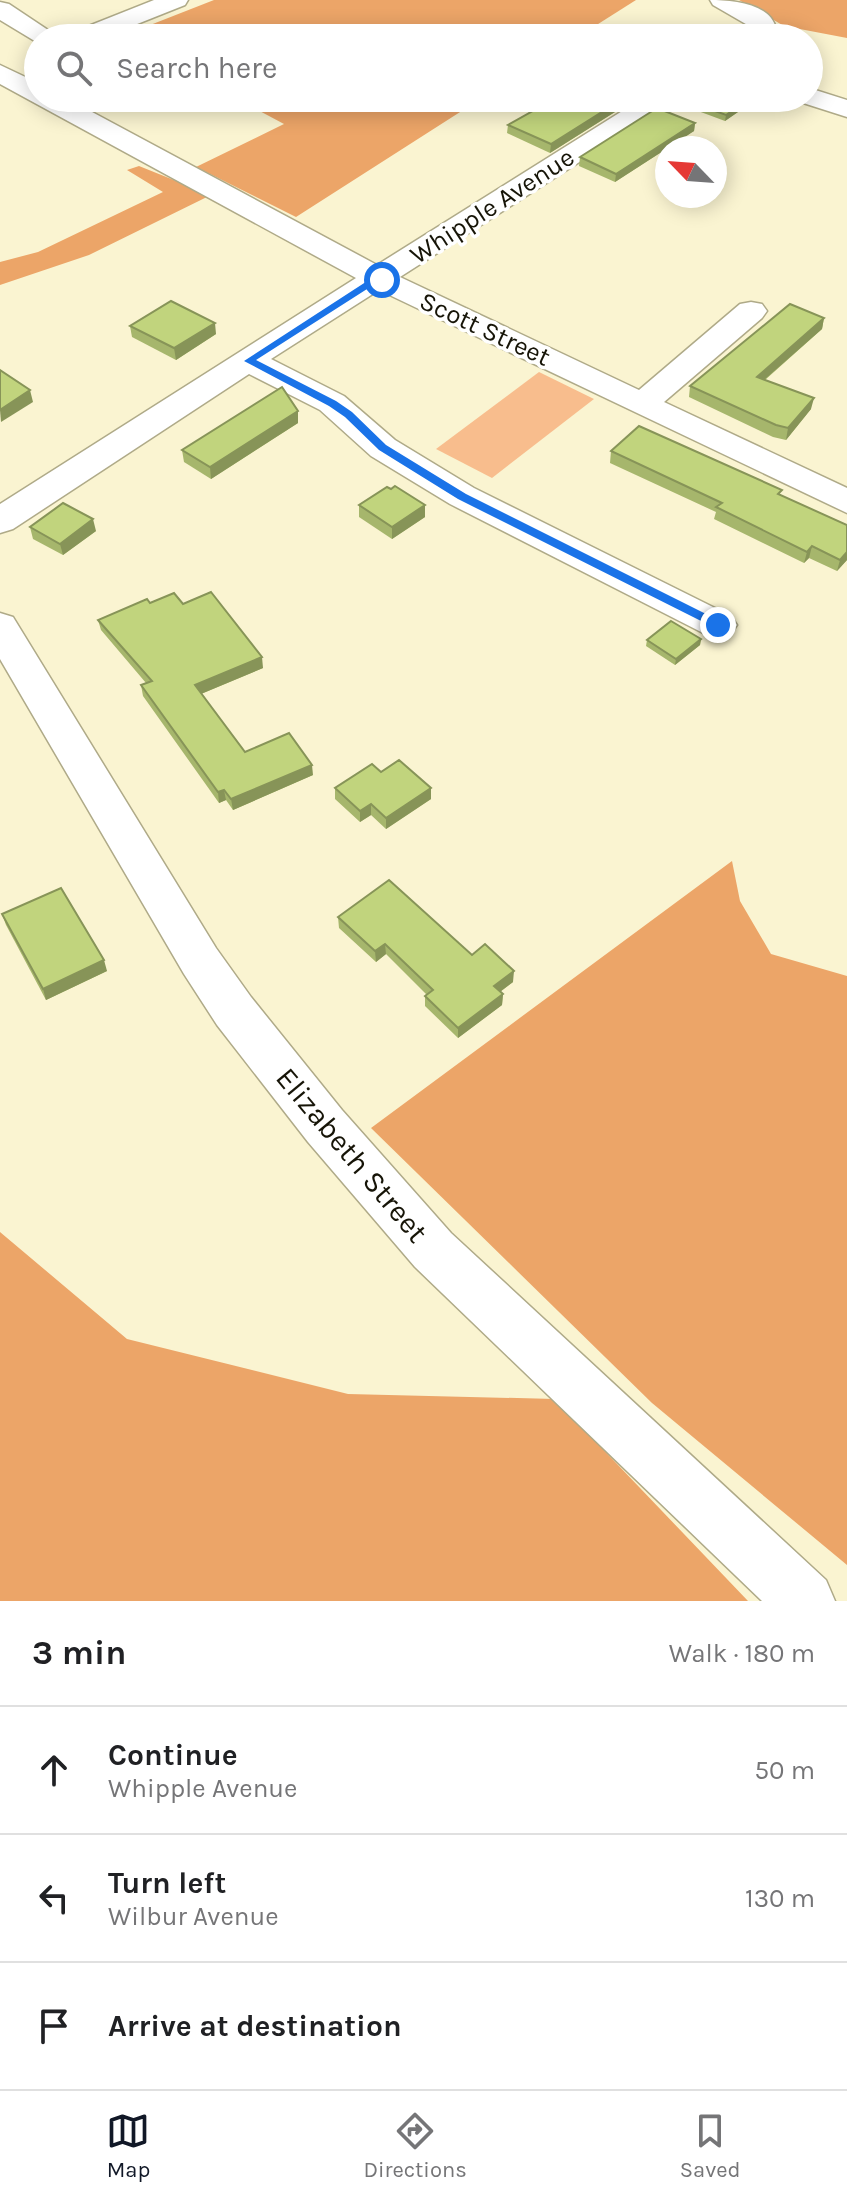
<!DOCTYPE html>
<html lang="en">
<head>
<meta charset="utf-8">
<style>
	body { margin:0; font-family:Karla,sans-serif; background:#f2f2f2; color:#202124 }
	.compass { position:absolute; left:655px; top:136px; width:72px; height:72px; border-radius:50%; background:#fff; box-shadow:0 4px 20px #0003; rotate:295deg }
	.stop { position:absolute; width:24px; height:24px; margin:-18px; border:6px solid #1a73e8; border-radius:50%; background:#fff }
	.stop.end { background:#1a73e8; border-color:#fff; box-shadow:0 2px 8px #0008 }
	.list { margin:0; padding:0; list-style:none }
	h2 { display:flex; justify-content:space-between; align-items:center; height:104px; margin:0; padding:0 32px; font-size:34px }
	h2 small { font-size:26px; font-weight:400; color:#757577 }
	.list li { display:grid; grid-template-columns:52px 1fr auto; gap:24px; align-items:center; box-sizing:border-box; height:128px; padding:0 32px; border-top:2px solid #e0e0e0 }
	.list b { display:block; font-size:30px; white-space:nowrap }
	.list p { margin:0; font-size:26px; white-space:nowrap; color:#757577 }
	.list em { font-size:26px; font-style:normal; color:#757577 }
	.icon { flex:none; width:44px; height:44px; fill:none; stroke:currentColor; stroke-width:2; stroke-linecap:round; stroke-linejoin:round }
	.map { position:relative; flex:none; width:847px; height:1601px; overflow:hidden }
	.search { position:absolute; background:#fff; box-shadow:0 4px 20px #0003; left:24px; right:24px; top:24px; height:88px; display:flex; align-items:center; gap:20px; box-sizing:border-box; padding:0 28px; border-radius:44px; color:#757577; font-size:30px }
	.sheet { height:488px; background:#fff }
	nav { display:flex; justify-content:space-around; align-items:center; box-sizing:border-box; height:112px; border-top:2px solid #e0e0e0; background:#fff; font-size:22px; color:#757577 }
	nav a { display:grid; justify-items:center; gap:4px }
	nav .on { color:#111827 }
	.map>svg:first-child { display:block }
	.green { fill:#f8bd8d }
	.forest { fill:#eca568 }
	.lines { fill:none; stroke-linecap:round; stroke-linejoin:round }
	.street-casing { stroke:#afaa88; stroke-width:3 }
	.street { fill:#fff; fill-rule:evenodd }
	.wall { fill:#a6b66c }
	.shaded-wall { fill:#879458 }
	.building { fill:#c1d47d; stroke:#879458; stroke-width:2 }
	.route { fill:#1a73e8 }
	.labels { text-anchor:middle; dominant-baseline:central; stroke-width:7; stroke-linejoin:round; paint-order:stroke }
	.far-street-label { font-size:26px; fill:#161407; stroke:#fff }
	.street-label { font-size:30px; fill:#161407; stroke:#fff }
</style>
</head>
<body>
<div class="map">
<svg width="847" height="1601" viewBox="0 0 847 1601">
	<rect width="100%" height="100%" fill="#faf4d1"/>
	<path class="green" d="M 539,372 L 594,399 L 492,478 L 436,449 Z"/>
	<g class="forest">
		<path d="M 214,0 L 636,0 L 576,38 L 117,38 Z"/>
		<path d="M 739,0 L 847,0 L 847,38 L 784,26 Z"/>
		<path d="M 235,98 L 482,98 L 296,217 L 196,167 L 284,124 Z"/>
		<path d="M 139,166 L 211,195 L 89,255 L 0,285 L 0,262 L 38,252 L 163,192 L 127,170 Z"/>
		<path d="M 732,861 L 740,901 L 771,954 L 847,976 L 847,1565 L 652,1403 L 371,1128 Z"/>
		<path d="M 0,1232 L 127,1339 L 348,1394 L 555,1399 L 748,1601 L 0,1601 Z"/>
	</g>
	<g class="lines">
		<defs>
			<g id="street">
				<path d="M 154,0 L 188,0 L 185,5 L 102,38 L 67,38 L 71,33 Z"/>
				<path d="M 710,0 C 731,0 771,3 776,29 L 769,38 L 742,38 L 751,27 L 713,5 Z"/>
				<path d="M 0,2 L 9,4 L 60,38 L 38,38 L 38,43 L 0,20 Z"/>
				<path d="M 0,65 L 38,83 L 38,98 L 66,98 L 377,265 L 643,98 L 674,98 L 670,104 L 400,277 L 639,390 L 740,304 L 751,302 L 762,304 L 767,311 L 762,318 L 664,402 L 847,488 L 847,513 L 379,290 L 271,359 L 344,396 L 395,440 L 474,488 L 731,616 L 737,625 L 731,634 L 718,638 L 705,634 L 450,504 L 371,456 L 320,410 L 249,374 L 13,529 L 0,533 L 0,504 L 356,278 L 0,84 Z"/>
				<path d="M 809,88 L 847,100 L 847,117 L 800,102 L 797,98 L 809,98 Z"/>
				<path d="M 0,613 L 13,617 L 216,948 L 251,997 L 342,1110 L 451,1233 L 826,1580 L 835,1601 L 762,1601 L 415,1267 L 308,1142 L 217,1025 L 184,974 L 0,659 Z"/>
			</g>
		</defs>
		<use href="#street" class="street-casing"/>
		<use href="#street" class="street"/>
	</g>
	<g class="wall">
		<path d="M 758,98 L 725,121 L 690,108 L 690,102 Z"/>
		<path d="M 626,105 L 550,153 L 507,133 L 508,125 Z"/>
		<path d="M 695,123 L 694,131 L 615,182 L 579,166 L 580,157 Z"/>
		<path d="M 824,318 L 822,329 L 765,380 L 811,409 L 786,440 L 773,437 L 689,397 L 690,386 Z"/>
		<path d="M 130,326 L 216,334 L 176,360 L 132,337 Z"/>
		<path d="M 298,411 L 298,423 L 211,479 L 184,462 L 182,450 Z"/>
		<path d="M 611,451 L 781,495 L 847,525 L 847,560 L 837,571 L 809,558 L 804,563 L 714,519 L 716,512 L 610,463 Z"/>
		<path d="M 359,505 L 425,517 L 392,539 L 359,517 Z"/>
		<path d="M 30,527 L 96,531 L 63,555 L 33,539 Z"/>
		<path d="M 150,603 L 183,604 L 263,668 L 201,694 L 245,752 L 313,775 L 233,810 L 226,800 L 219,803 L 143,696 L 141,685 L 146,683 L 101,630 L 98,620 Z"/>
		<path d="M 701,639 L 700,645 L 675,665 L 646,646 L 647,640 Z"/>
		<path d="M 381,772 L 431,799 L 386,829 L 371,815 L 360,822 L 335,799 L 335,788 Z"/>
		<path d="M 2,914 L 107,971 L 46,1000 L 6,925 Z"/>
		<path d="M 338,917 L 472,955 L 513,982 L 500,992 L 503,994 L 502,1005 L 458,1038 L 425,1006 L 425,996 L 426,994 L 386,954 L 376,962 L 339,928 Z"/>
	</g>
	<g class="shaded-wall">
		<path d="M 624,98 L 626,98 L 626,105 L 550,153 L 551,144 Z"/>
		<path d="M 751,98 L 758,98 L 725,121 L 726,115 Z"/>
		<path d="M 695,123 L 694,131 L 615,182 L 616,174 Z"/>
		<path d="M 824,318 L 822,329 L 755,388 L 757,377 Z"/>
		<path d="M 215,323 L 216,334 L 176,360 L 174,348 Z"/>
		<path d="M 30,390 L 33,402 L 1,422 L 0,410 Z"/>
		<path d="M 814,398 L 811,409 L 786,440 L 788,428 Z"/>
		<path d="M 298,411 L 298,423 L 211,479 L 210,467 Z"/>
		<path d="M 425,505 L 425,517 L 392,539 L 392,527 Z"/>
		<path d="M 93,519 L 96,531 L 63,555 L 60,544 Z"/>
		<path d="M 812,546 L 809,558 L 804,563 L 807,552 Z"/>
		<path d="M 847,552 L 847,560 L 837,571 L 840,560 Z"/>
		<path d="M 701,639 L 700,645 L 675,665 L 676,659 Z"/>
		<path d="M 262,657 L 263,668 L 196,696 L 195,685 Z"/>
		<path d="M 312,765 L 313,775 L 233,810 L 231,799 Z"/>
		<path d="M 431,788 L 431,799 L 386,829 L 386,818 Z"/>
		<path d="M 224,790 L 226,800 L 219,803 L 218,792 Z"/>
		<path d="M 371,804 L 371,815 L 360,822 L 360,811 Z"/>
		<path d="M 385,944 L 386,954 L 376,962 L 375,951 Z"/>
		<path d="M 104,960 L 107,971 L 46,1000 L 43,989 Z"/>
		<path d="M 514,971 L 513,982 L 493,997 L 494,986 Z"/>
		<path d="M 503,994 L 502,1005 L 458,1038 L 458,1028 Z"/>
	</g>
	<g class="building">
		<path d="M 556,98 L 624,98 L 551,144 L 508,125 Z"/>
		<path d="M 698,98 L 751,98 L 726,115 L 690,102 Z"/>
		<path d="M 657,108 L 695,123 L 616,174 L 580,157 Z"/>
		<path d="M 171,301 L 215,323 L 174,348 L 130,326 Z"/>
		<path d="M 790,304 L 824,318 L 757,377 L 814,398 L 788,428 L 776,425 L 690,386 Z"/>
		<path d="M 0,370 L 30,390 L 0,410 Z"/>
		<path d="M 282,387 L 298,411 L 210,467 L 182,450 Z"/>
		<path d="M 639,426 L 782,490 L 778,494 L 847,525 L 847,552 L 840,560 L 812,546 L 807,552 L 716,507 L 722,503 L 611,451 Z"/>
		<path d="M 395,486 L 425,505 L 392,527 L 359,505 L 387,487 L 391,489 Z"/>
		<path d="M 63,503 L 93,519 L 60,544 L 30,527 Z"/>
		<path d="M 211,592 L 262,657 L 195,685 L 245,752 L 289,733 L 312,765 L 231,799 L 224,790 L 218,792 L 141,685 L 152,681 L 98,620 L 147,599 L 150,603 L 174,593 L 183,604 Z"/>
		<path d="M 671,621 L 701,639 L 676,659 L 647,640 Z"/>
		<path d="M 399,760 L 431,788 L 386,818 L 371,804 L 360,811 L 335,788 L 372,764 L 381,772 Z"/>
		<path d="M 389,880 L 472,955 L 485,944 L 514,971 L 494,986 L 503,994 L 458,1028 L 425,996 L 433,990 L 385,944 L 375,951 L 338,917 Z"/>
		<path d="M 61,888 L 104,960 L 43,989 L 2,914 Z"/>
	</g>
	<path class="route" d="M 375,276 L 387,280 L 378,282 L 256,360 L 336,401 L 352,412 L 386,445 L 466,494 L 722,622 L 722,627 L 713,627 L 458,499 L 379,450 L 345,417 L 329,406 L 244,361 Z"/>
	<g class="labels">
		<g class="far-street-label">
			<text transform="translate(492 206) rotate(-33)">Whipple Avenue</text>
			<text transform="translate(485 329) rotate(25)">Scott Street</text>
		</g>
		<g class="street-label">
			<text transform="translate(352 1155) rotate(50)">Elizabeth Street</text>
		</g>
	</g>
</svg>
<svg class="compass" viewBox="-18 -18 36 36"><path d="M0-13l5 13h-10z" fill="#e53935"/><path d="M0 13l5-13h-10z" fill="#757577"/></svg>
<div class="stop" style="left:382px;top:280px"></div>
<div class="stop end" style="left:718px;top:625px"></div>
<div class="search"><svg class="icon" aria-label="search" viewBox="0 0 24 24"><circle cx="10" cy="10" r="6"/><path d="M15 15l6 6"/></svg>Search here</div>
</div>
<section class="sheet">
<h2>3 min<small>Walk · 180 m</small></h2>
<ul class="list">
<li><svg class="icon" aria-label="ahead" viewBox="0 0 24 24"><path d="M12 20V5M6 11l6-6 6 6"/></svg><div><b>Continue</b><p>Whipple Avenue</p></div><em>50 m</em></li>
<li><svg class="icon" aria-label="left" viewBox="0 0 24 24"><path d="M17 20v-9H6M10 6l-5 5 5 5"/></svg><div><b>Turn left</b><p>Wilbur Avenue</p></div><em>130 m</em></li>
<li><svg class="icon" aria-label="arrive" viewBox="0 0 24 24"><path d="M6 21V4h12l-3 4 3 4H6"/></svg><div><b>Arrive at destination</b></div></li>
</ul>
</section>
<nav>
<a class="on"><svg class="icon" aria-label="map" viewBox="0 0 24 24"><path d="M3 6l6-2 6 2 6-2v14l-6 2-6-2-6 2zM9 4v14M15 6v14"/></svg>Map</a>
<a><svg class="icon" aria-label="directions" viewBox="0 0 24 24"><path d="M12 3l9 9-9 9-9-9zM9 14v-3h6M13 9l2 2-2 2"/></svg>Directions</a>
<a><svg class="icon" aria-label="saved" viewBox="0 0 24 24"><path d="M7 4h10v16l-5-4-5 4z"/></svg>Saved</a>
</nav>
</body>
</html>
